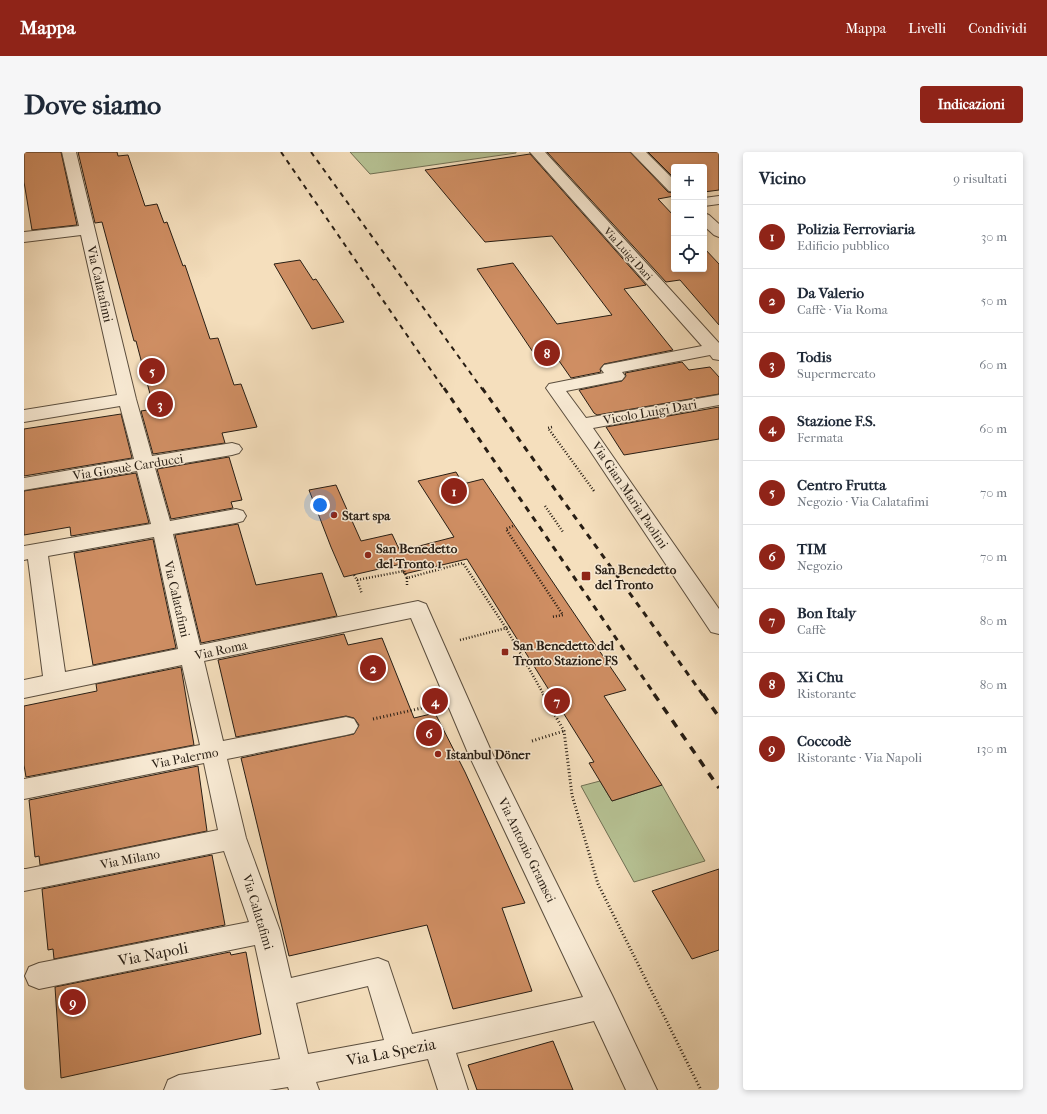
<!DOCTYPE html>
<html lang="it">
<head>
<meta charset="utf-8">
<style>
	body { margin:0; font-family:"IM FELL French Canon",serif; background:#f6f6f7; color:#1f2937 }
	.controls { position:absolute; right:12px; top:12px; display:grid; overflow:hidden; border-radius:4px; box-shadow:0 2px 6px #0003 }
	.controls button { width:36px; height:36px; display:grid; place-items:center; padding:0; border:0; border-bottom:1px solid #e0e1e3; background:#fff; color:#1f2937; font:20px sans-serif }
	.you { position:absolute; left:296px; top:353px; width:14px; height:14px; margin:-10px; border:3px solid #fff; border-radius:50%; background:#1a73e8; box-shadow:0 0 0 6px #1a73e833 }
	.badge { display:grid; place-items:center; width:26px; height:26px; border-radius:50%; background:#8f2418; color:#fff; font-size:13px; font-weight:700 }
	.pin { position:absolute; translate:-50% -50%; border:2px solid #fff; box-shadow:0 1px 4px #0006 }
	.list { margin:0; padding:0; list-style:none }
	h2 { display:flex; justify-content:space-between; align-items:center; height:52px; margin:0; padding:0 16px; font-size:17px }
	h2 small { font-size:13px; font-weight:400; color:#747a83 }
	.list li { display:grid; grid-template-columns:26px 1fr auto; gap:12px; align-items:center; box-sizing:border-box; height:64px; padding:0 16px; border-top:1px solid #e0e1e3 }
	.list b { display:block; font-size:15px; white-space:nowrap }
	.list p { margin:0; font-size:13px; white-space:nowrap; color:#747a83 }
	.list em { font-size:13px; font-style:normal; color:#747a83 }
	.icon { flex:none; width:22px; height:22px; fill:none; stroke:currentColor; stroke-width:2; stroke-linecap:round; stroke-linejoin:round }
	.map { position:relative; flex:none; width:695px; height:938px; overflow:hidden; border-radius:4px }
	header { display:flex; align-items:center; gap:24px; box-sizing:border-box; height:56px; padding:0 20px; background:#8f2418; color:#fff }
	header strong { font-size:19px }
	nav { display:flex; gap:22px; margin-inline-start:auto; font-size:14px }
	.intro { display:flex; align-items:center; justify-content:space-between; box-sizing:border-box; height:96px; padding:0 24px }
	h1 { margin:0; font-size:28px }
	.button { padding:10px 18px; border-radius:4px; background:#8f2418; color:#fff; font-size:14px; font-weight:700 }
	main { display:flex; gap:24px; padding:0 24px }
	aside { flex:1; background:#fff; border-radius:4px; box-shadow:0 2px 6px #0003 }
	.map>svg:first-child { display:block }
	.green { fill:#b7c395; stroke:#707054 }
	.building { fill:#cf8e63; stroke:#281e14 }
	.lines { fill:none; stroke-linecap:round; stroke-linejoin:round }
	.minor-casing { stroke:#5b4e3e; stroke-width:2 }
	.path-far1 { stroke:#281e14; stroke-width:2.5; stroke-dasharray:1 2; stroke-linecap:butt }
	.path { stroke:#281e14; stroke-width:3; stroke-dasharray:1 2.5; stroke-linecap:butt }
	.minor { fill:#f8ead4; fill-rule:evenodd }
	.rail-far2 { stroke:#281e14; stroke-width:2; stroke-dasharray:5 5; stroke-linecap:butt }
	.rail-far1 { stroke:#281e14; stroke-width:3; stroke-dasharray:6 6; stroke-linecap:butt }
	.rail { stroke:#281e14; stroke-width:3.5; stroke-dasharray:8 8; stroke-linecap:butt }
	.poi-dot { fill:#8f2418; stroke:#f8ead4; stroke-width:1.5 }
	.labels { text-anchor:middle; dominant-baseline:central; stroke-width:3; stroke-linejoin:round; paint-order:stroke }
	.far-street-label { font-size:11px; fill:#281e14; stroke:#f8ead4 }
	.street-label { font-size:13px; fill:#281e14; stroke:#f8ead4 }
	.poi-label { font-size:13px; font-weight:bold; fill:#281e14; stroke:#f8ead4; text-anchor:start }
	.near-street-label { font-size:16px; fill:#281e14; stroke:#f8ead4 }
</style>
</head>
<body>
<header>
<strong>Mappa</strong>
<nav><a>Mappa</a><a>Livelli</a><a>Condividi</a></nav>
</header>
<div class="intro"><h1>Dove siamo</h1><a class="button">Indicazioni</a></div>
<main>
<div class="map">
<svg width="695" height="938" viewBox="0 0 695 938">
	<rect width="100%" height="100%" fill="#f5dfbd"/>
	<filter id="stains"><feTurbulence type="fractalNoise" baseFrequency=".005" numOctaves="4"/><feColorMatrix values="0 0 0 0 .2 0 0 0 0 .09 0 0 0 0 .02 0 0 0 .5 -.17"/></filter>
	<radialGradient id="worn" r=".72"><stop offset=".6" stop-color="#630" stop-opacity="0"/><stop offset="1" stop-color="#630" stop-opacity=".3"/></radialGradient>
	<g class="green">
		<path d="M 326,0 L 492,0 L 492,1 L 346,22 Z"/>
		<path d="M 576,629 L 588,649 L 638,633 L 681,709 L 610,730 L 557,634 Z"/>
	</g>
	<g class="building">
		<path d="M 0,0 L 37,0 L 53,73 L 8,78 L 0,30 Z"/>
		<path d="M 54,0 L 93,0 L 94,4 L 104,3 L 121,54 L 133,52 L 140,71 L 143,70 L 159,114 L 161,113 L 186,187 L 194,186 L 210,233 L 217,232 L 233,275 L 198,281 L 201,291 L 129,302 L 117,259 L 130,257 L 112,189 L 110,189 L 78,70 L 71,71 Z"/>
		<path d="M 523,0 L 606,0 L 644,40 L 650,41 L 650,44 L 634,47 L 650,64 L 650,117 L 680,117 L 680,96 L 695,112 L 695,173 L 656,128 L 642,130 Z"/>
		<path d="M 624,0 L 695,0 L 695,38 L 680,40 L 680,15 L 650,15 L 650,26 Z"/>
		<path d="M 506,2 L 622,133 L 600,137 L 649,198 L 580,212 L 576,217 L 577,220 L 547,226 L 533,206 L 515,209 L 453,117 L 489,111 L 533,172 L 588,163 L 528,84 L 461,90 L 401,18 Z"/>
		<path d="M 276,108 L 289,128 L 292,127 L 320,170 L 288,177 L 250,112 Z"/>
		<path d="M 658,210 L 665,218 L 686,215 L 695,225 L 695,242 L 573,263 L 570,261 L 555,238 L 598,229 L 602,224 L 601,221 Z"/>
		<path d="M 695,255 L 695,287 L 600,303 L 582,275 Z"/>
		<path d="M 97,262 L 108,306 L 0,324 L 0,277 Z"/>
		<path d="M 205,305 L 218,348 L 207,350 L 209,356 L 147,367 L 133,317 Z"/>
		<path d="M 432,320 L 439,332 L 459,327 L 602,538 L 580,544 L 638,633 L 588,649 L 565,611 L 570,610 L 443,407 L 380,422 L 377,412 L 320,425 L 307,395 L 285,338 L 312,333 L 337,389 L 368,382 L 376,399 L 430,385 L 394,329 Z"/>
		<path d="M 112,321 L 125,371 L 47,384 L 46,375 L 0,383 L 0,339 Z"/>
		<path d="M 214,372 L 232,433 L 298,421 L 313,464 L 177,491 L 151,383 Z"/>
		<path d="M 129,387 L 152,496 L 69,513 L 50,401 Z"/>
		<path d="M 320,482 L 324,493 L 358,486 L 390,566 L 411,561 L 441,620 L 501,751 L 478,756 L 508,839 L 429,857 L 403,773 L 265,804 L 217,606 L 330,582 L 335,573 L 330,566 L 322,564 L 212,585 L 194,508 Z"/>
		<path d="M 157,515 L 170,593 L 2,625 L 0,613 L 0,554 L 73,539 L 72,532 Z"/>
		<path d="M 174,614 L 183,679 L 16,713 L 15,704 L 11,705 L 5,648 Z"/>
		<path d="M 188,703 L 201,773 L 30,807 L 29,797 L 24,798 L 18,737 Z"/>
		<path d="M 695,717 L 695,798 L 668,807 L 628,739 Z"/>
		<path d="M 206,800 L 207,803 L 222,800 L 237,882 L 37,926 L 31,835 Z"/>
		<path d="M 529,889 L 549,938 L 453,938 L 444,913 Z"/>
	</g>
	<g class="lines">
		<defs>
			<g id="minor">
				<path d="M 38,0 L 52,0 L 112,247 L 128,304 L 208,291 L 215,293 L 218,297 L 215,301 L 208,303 L 131,316 L 146,369 L 212,357 L 219,359 L 222,364 L 219,369 L 212,371 L 149,382 L 176,493 L 394,449 L 402,452 L 468,601 L 589,845 L 633,938 L 602,938 L 570,869 L 432,901 L 444,938 L 414,938 L 404,907 L 292,930 L 295,938 L 265,938 L 264,935 L 245,938 L 140,938 L 144,928 L 155,923 L 256,907 L 231,793 L 15,837 L 5,833 L 1,824 L 5,815 L 15,811 L 225,770 L 200,699 L 0,739 L 0,717 L 2,717 L 194,678 L 180,611 L 0,647 L 0,627 L 176,593 L 158,513 L 0,546 L 0,528 L 19,524 L 4,407 L 0,408 L 0,394 L 127,372 L 113,319 L 0,338 L 0,326 L 110,307 L 96,254 L 0,270 L 0,258 L 93,243 L 57,83 L 0,90 L 0,80 L 55,74 ZM 130,385 L 154,497 L 41,520 L 24,404 ZM 387,466 L 444,601 L 559,845 L 388,882 L 364,810 L 354,806 L 267,826 L 256,779 L 222,686 L 203,607 L 322,583 L 330,581 L 334,574 L 330,567 L 322,565 L 199,589 L 180,509 ZM 344,834 L 360,888 L 284,902 L 272,851 Z"/>
				<path d="M 506,0 L 521,0 L 695,191 L 695,208 L 689,207 L 686,203 L 598,220 L 601,224 L 598,228 L 542,239 L 562,266 L 695,243 L 695,253 L 569,276 L 695,457 L 695,482 L 687,480 L 565,297 L 522,236 L 525,232 L 580,221 L 577,217 L 580,213 L 678,194 Z"/>
				<path d="M 607,0 L 622,0 L 650,28 L 650,40 L 645,39 Z"/>
				<path d="M 695,44 L 695,52 L 680,54 L 680,46 Z"/>
				<path d="M 680,61 L 685,63 L 695,72 L 695,85 L 690,83 L 680,74 Z"/>
			</g>
		</defs>
		<use href="#minor" class="minor-casing"/>
		<g class="path-far1">
			<path d="M 528,275 L 524,276 L 570,339"/>
			<path d="M 521,354 L 539,380"/>
			<path d="M 489,374 L 482,377 L 539,463 L 527,465"/>
			<path d="M 330,423 L 333,428 L 380,419 L 383,426"/>
			<path d="M 333,428 L 338,442"/>
			<path d="M 383,433 L 383,426 L 439,411 L 482,476 L 520,543"/>
			<path d="M 436,488 L 486,475"/>
		</g>
		<g class="path">
			<path d="M 519,542 L 540,579 L 548,643 L 574,732 L 677,938"/>
			<path d="M 349,567 L 407,554"/>
			<path d="M 508,589 L 540,579"/>
		</g>
		<use href="#minor" class="minor"/>
		<g class="rail-far2">
			<path d="M 257,0 L 420,237"/>
			<path d="M 287,0 L 458,237"/>
		</g>
		<g class="rail-far1">
			<path d="M 420,236 L 631,543"/>
			<path d="M 458,236 L 679,543"/>
		</g>
		<g class="rail">
			<path d="M 630,542 L 695,636"/>
			<path d="M 679,542 L 695,565"/>
		</g>
	</g>
	<g class="poi-dot">
		<circle cx="310" cy="363" r="4"/>
		<circle cx="344" cy="403" r="4"/>
		<rect x="557" y="419" width="10" height="10" rx="2"/>
		<rect x="477" y="496" width="8" height="8" rx="2"/>
		<circle cx="414" cy="602" r="4"/>
	</g>
	<g class="labels">
		<g class="far-street-label">
			<text transform="translate(604 102) rotate(48)">Via Luigi Dari</text>
		</g>
		<g class="street-label">
			<text transform="translate(76 132) rotate(77)">Via Calatafimi</text>
			<text transform="translate(626 260) rotate(-10)">Vicolo Luigi Dari</text>
			<text transform="translate(104 315) rotate(-9)">Via Giosuè Carducci</text>
			<text transform="translate(606 343) rotate(56)">Via Gian Maria Paolini</text>
			<text transform="translate(153 447) rotate(77)">Via Calatafimi</text>
			<text transform="translate(197 498) rotate(-12)">Via Roma</text>
			<text transform="translate(161 606) rotate(-11)">Via Palermo</text>
			<text transform="translate(503 698) rotate(64)">Via Antonio Gramsci</text>
			<text transform="translate(106 707) rotate(-11)">Via Milano</text>
			<text transform="translate(234 760) rotate(73)">Via Calatafimi</text>
		</g>
		<g class="poi-label">
			<text x="318" y="363">Start spa</text>
			<text x="352" y="396">San Benedetto<tspan x="352" dy="15">del Tronto 1</tspan></text>
			<text x="571" y="417">San Benedetto<tspan x="571" dy="15">del Tronto</tspan></text>
			<text x="489" y="493">San Benedetto del<tspan x="489" dy="15">Tronto Stazione FS</tspan></text>
			<text x="422" y="602">Istanbul Döner</text>
		</g>
		<g class="near-street-label">
			<text transform="translate(129 802) rotate(-11)">Via Napoli</text>
			<text transform="translate(367 900) rotate(-11)">Via La Spezia</text>
		</g>
	</g>
	<rect width="100%" height="100%" filter="url(#stains)"/>
	<rect width="100%" height="100%" fill="url(#worn)"/>
</svg>
<div class="controls">
<button>+</button>
<button>−</button>
<button><svg class="icon" aria-label="locate" viewBox="0 0 24 24"><circle cx="12" cy="12" r="6"/><path d="M12 2v4M12 18v4M2 12h4M18 12h4"/></svg></button>
</div>
<div class="you"></div>
<div class="pin badge" style="left:430px;top:339px">1</div>
<div class="pin badge" style="left:349px;top:516px">2</div>
<div class="pin badge" style="left:136px;top:252px">3</div>
<div class="pin badge" style="left:411px;top:549px">4</div>
<div class="pin badge" style="left:128px;top:219px">5</div>
<div class="pin badge" style="left:405px;top:581px">6</div>
<div class="pin badge" style="left:533px;top:549px">7</div>
<div class="pin badge" style="left:523px;top:201px">8</div>
<div class="pin badge" style="left:49px;top:850px">9</div>
</div>
<aside>
<h2>Vicino<small>9 risultati</small></h2>
<ul class="list">
<li><span class="badge">1</span><div><b>Polizia Ferroviaria</b><p>Edificio pubblico</p></div><em>30 m</em></li>
<li><span class="badge">2</span><div><b>Da Valerio</b><p>Caffè · Via Roma</p></div><em>50 m</em></li>
<li><span class="badge">3</span><div><b>Todis</b><p>Supermercato</p></div><em>60 m</em></li>
<li><span class="badge">4</span><div><b>Stazione F.S.</b><p>Fermata</p></div><em>60 m</em></li>
<li><span class="badge">5</span><div><b>Centro Frutta</b><p>Negozio · Via Calatafimi</p></div><em>70 m</em></li>
<li><span class="badge">6</span><div><b>TIM</b><p>Negozio</p></div><em>70 m</em></li>
<li><span class="badge">7</span><div><b>Bon Italy</b><p>Caffè</p></div><em>80 m</em></li>
<li><span class="badge">8</span><div><b>Xi Chu</b><p>Ristorante</p></div><em>80 m</em></li>
<li><span class="badge">9</span><div><b>Coccodè</b><p>Ristorante · Via Napoli</p></div><em>130 m</em></li>
</ul>
</aside>
</main>
</body>
</html>
